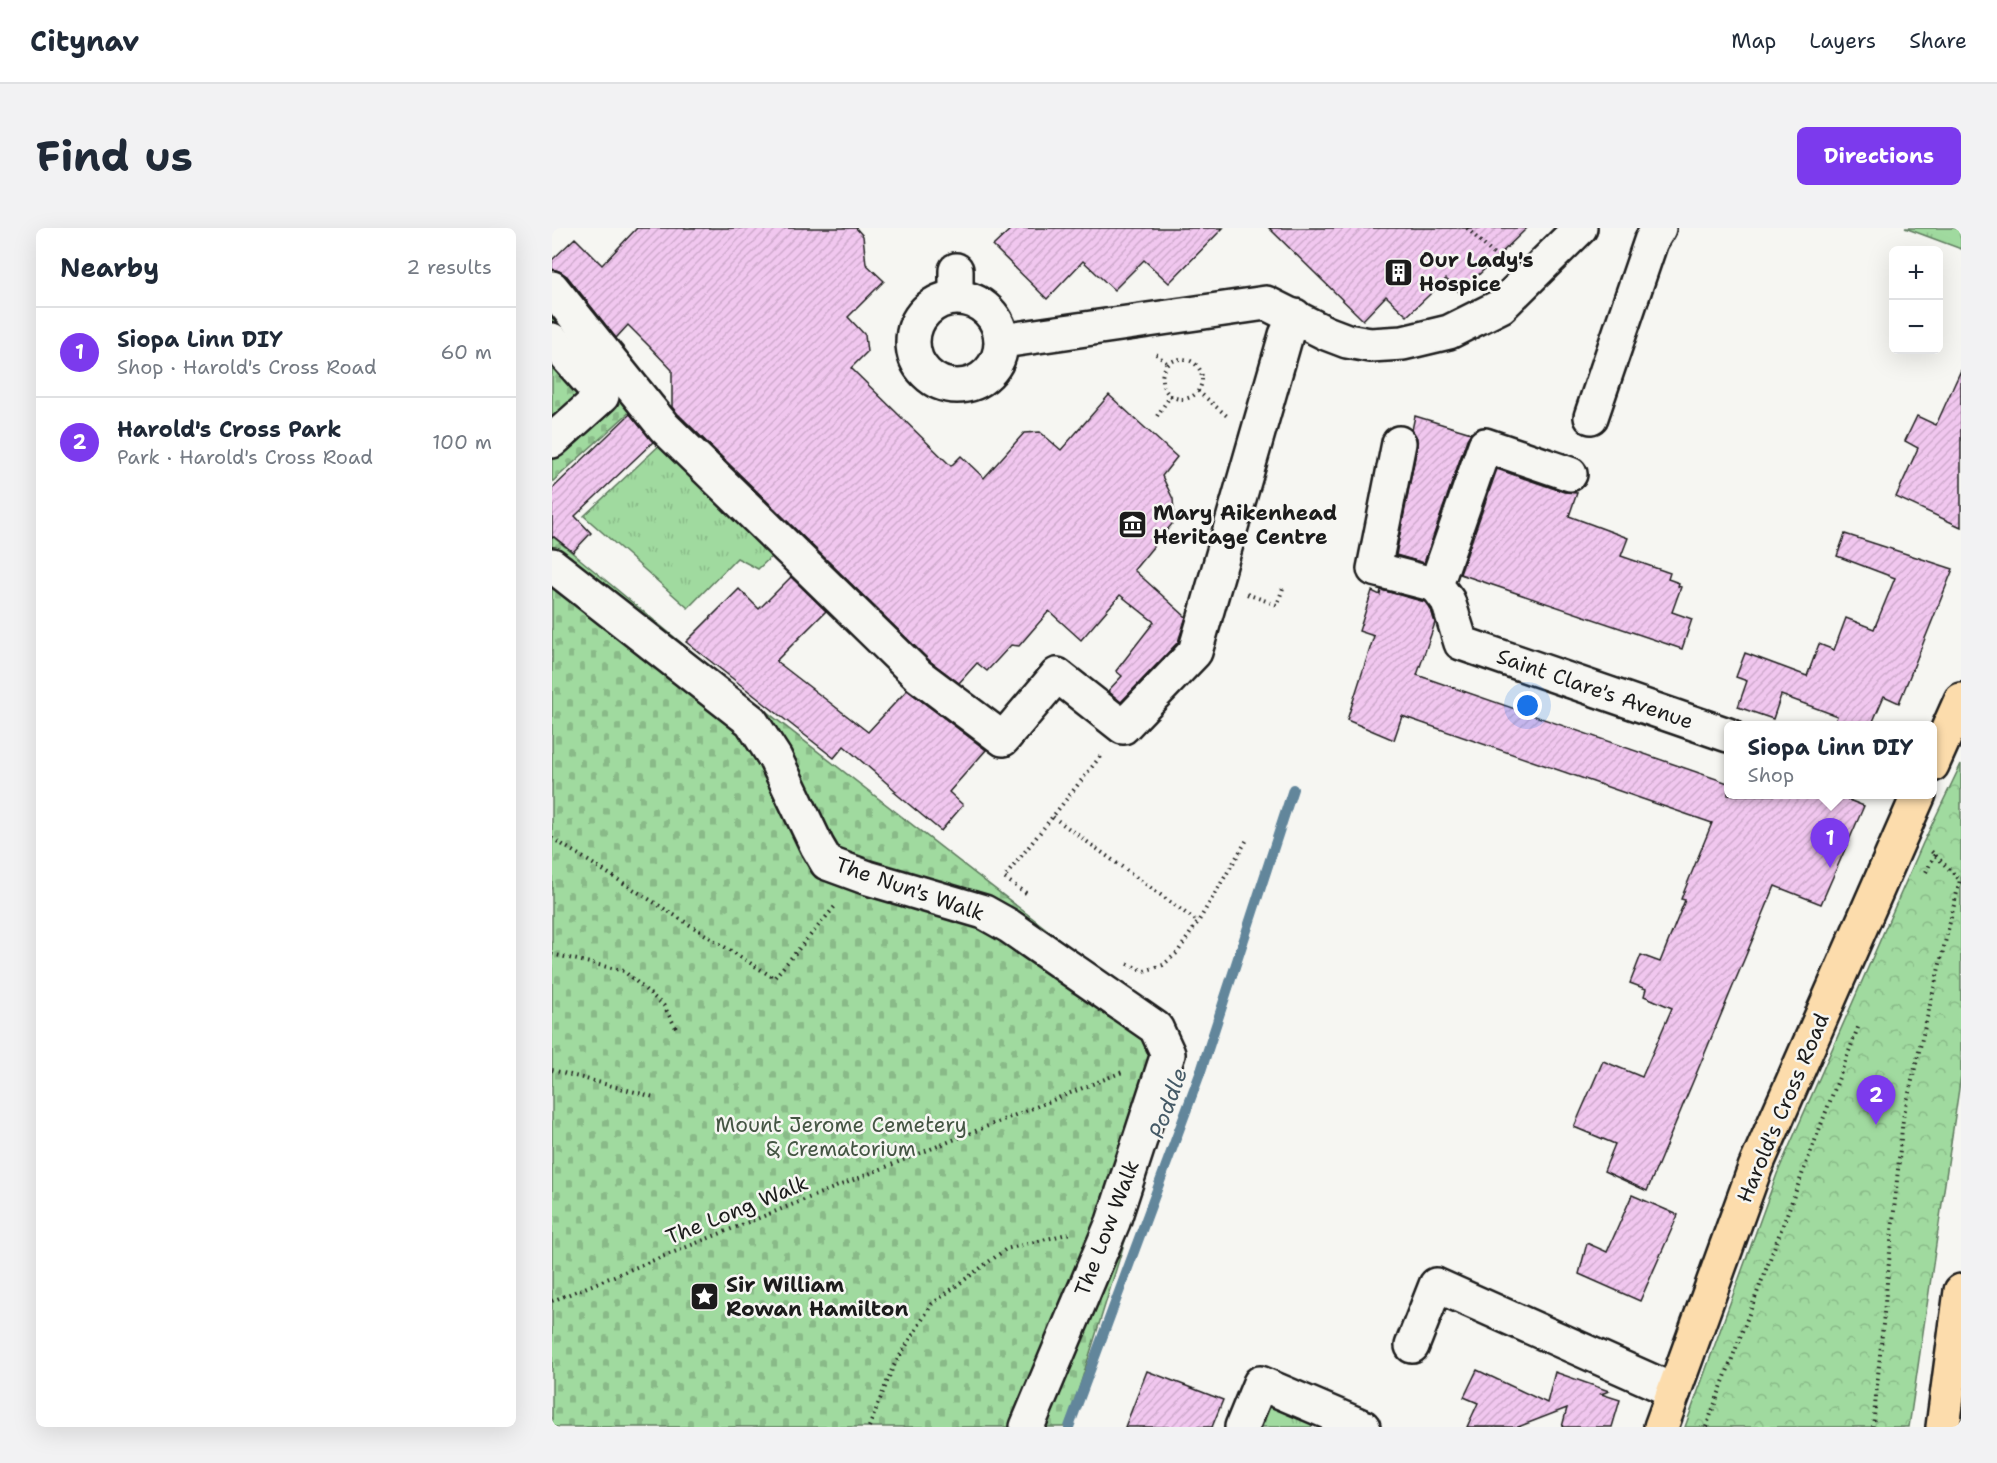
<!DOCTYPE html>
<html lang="en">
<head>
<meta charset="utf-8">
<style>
	body { margin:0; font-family:"Shantell Sans",sans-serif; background:#f2f2f3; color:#1f2937 }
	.controls { position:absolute; right:18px; top:18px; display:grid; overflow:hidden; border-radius:9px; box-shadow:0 6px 24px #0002 }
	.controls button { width:54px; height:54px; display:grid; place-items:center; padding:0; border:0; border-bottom:2px solid #e0e1e3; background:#fff; color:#1f2937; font:30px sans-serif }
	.you { position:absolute; left:976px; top:478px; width:21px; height:21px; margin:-15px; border:4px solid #fff; border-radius:50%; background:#1a73e8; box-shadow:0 0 0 9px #1a73e833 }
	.badge { display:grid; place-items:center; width:39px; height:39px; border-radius:50%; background:#7c3aed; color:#fff; font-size:20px; font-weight:700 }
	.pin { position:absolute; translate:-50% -50px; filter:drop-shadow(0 2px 3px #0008) }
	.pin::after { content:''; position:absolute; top:32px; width:21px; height:18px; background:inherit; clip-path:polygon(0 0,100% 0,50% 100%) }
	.popup { position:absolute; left:1172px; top:493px; width:213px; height:78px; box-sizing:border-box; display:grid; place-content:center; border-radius:9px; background:#fff; filter:drop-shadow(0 2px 4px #0005); font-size:20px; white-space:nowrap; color:#747a83 }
	.popup b { font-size:22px; color:#1f2937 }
	.popup::after { content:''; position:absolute; left:50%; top:100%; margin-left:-12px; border:12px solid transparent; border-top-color:#fff }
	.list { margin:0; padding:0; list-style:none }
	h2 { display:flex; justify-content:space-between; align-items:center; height:78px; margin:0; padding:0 24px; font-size:26px }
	h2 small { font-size:20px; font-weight:400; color:#747a83 }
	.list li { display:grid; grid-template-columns:39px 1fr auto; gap:18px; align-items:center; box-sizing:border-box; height:90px; padding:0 24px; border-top:2px solid #e0e1e3 }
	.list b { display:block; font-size:22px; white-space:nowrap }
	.list p { margin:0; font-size:20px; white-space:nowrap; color:#747a83 }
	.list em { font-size:20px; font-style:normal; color:#747a83 }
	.map { position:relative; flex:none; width:1409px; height:1199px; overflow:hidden; border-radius:9px }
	header { display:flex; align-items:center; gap:36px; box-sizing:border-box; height:84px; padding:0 30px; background:#fff; border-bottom:2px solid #e0e1e3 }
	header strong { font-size:28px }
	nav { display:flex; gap:33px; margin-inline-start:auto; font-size:21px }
	.intro { display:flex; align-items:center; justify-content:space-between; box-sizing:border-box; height:144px; padding:0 36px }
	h1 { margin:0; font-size:42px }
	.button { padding:15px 27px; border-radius:9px; background:#7c3aed; color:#fff; font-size:21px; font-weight:700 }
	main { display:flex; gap:36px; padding:0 36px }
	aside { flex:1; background:#fff; border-radius:9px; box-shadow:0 6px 24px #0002 }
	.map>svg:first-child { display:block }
	.grass { fill:url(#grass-tufts); stroke:#5e7b5e; stroke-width:1.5 }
	.cemetery { fill:url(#cemetery-stones); stroke:#5e7b5e; stroke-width:1.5 }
	.park { fill:url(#park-crowns); stroke:#5e7b5e; stroke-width:1.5 }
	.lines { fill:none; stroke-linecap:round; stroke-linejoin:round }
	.stream { stroke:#62869b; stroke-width:10 }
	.building { fill:url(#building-hatch); stroke:#1c1c1c; stroke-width:1.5 }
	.minor-casing { stroke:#1c1c1c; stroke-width:38 }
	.major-casing { stroke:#1c1c1c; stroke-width:38 }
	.path { stroke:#1c1c1c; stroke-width:4; stroke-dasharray:1.5 4.5; stroke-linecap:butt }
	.minor { stroke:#f6f6f2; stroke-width:33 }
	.major { stroke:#fcdcac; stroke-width:33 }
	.labels { text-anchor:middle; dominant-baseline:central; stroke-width:5; stroke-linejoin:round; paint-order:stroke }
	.poi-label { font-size:21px; font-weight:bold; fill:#1c1c1c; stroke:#f6f6f2; text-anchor:start }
	.street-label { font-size:21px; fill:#1c1c1c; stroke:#f6f6f2 }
	.park-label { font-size:21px; fill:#445543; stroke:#f6f6f2 }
	.water-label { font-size:22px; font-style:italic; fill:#455a66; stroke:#f6f6f2 }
</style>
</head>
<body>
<header>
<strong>Citynav</strong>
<nav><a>Map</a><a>Layers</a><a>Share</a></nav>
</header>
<div class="intro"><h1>Find us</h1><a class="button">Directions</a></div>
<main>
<aside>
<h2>Nearby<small>2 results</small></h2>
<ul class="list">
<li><span class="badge">1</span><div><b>Siopa Linn DIY</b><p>Shop · Harold's Cross Road</p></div><em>60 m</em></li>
<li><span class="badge">2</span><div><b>Harold's Cross Park</b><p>Park · Harold's Cross Road</p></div><em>100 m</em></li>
</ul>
</aside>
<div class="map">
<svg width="1409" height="1199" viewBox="0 0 1409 1199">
	<defs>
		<pattern id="grass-tufts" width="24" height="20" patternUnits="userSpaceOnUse" patternTransform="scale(1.5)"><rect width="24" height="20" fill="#a0da9f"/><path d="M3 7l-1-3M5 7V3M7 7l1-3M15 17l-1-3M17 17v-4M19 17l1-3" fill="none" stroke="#89ba88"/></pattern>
		<pattern id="cemetery-stones" width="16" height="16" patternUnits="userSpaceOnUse" patternTransform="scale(1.5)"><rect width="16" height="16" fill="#a0da9f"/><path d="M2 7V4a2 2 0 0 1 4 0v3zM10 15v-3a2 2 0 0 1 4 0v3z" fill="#89ba88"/></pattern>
		<pattern id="park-crowns" width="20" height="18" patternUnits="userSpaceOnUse" patternTransform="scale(1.5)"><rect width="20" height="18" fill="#a0da9f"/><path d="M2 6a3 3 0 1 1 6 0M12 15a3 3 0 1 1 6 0" fill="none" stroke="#89ba88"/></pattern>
		<pattern id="building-hatch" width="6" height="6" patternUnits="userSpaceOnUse" patternTransform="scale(1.5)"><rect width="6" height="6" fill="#f1c7ef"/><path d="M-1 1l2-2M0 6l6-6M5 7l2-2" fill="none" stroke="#ceaacc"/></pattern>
	</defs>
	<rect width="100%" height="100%" fill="#f6f6f2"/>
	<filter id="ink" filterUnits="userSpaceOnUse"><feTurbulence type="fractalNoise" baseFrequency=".0167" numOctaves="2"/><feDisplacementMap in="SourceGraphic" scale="12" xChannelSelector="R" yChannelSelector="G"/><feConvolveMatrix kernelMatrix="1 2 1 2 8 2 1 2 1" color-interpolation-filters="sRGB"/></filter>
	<g filter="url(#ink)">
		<g class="grass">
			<path d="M 1353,0 L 1409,0 L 1409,21 Z"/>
			<path d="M 111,214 L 222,326 L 206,341 L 185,330 L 136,380 L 32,288 Z"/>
			<path d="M 711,1174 L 761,1194 L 759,1199 L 702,1199 Z"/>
		</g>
		<g class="cemetery">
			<path d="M 0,87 L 82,180 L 0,254 Z"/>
			<path d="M 0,308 L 184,460 L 626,803 L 624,849 L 515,1199 L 0,1199 Z"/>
		</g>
		<path class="park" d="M 1409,536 L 1409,847 L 1357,1199 L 1133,1199 L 1225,946 L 1371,615 Z"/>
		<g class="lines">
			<path class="stream" d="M 517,1199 L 649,843 L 741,561"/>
		</g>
		<g class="building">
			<path d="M 85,0 L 304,0 L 311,8 L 314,36 L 332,53 L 296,89 L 313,107 L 315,124 L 299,140 L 399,238 L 409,228 L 432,250 L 472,205 L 488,204 L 509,222 L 557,167 L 625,229 L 610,248 L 621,271 L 622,284 L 620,296 L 582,342 L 634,389 L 626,414 L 569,474 L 556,463 L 570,448 L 564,443 L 602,394 L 568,367 L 529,412 L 497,383 L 467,418 L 459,417 L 435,443 L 425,435 L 407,455 L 379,434 L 126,186 L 120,179 L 120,142 L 97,118 L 76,97 L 64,110 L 15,48 L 7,43 L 0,41 L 0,32 L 23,10 L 50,37 Z"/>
			<path d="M 460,0 L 671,0 L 617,55 L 592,32 L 562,62 L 531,33 L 495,71 L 441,18 Z"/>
			<path d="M 717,0 L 975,0 L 908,65 L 894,51 L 855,88 L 834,68 L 811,92 Z"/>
			<path d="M 1409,142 L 1409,299 L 1344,269 L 1366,220 L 1353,213 L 1365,188 L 1384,197 Z"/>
			<path d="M 78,186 L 101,214 L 23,288 L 39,305 L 21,324 L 2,309 L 0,310 L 0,261 Z"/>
			<path d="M 863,188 L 919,205 L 915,211 L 872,335 L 844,327 L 865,219 L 865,210 L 860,202 Z"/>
			<path d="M 945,241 L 1012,264 L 1025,265 L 1017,288 L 1076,310 L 1069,328 L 1118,345 L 1116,351 L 1127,355 L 1126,358 L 1129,359 L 1120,384 L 1140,391 L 1130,421 L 908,346 Z"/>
			<path d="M 1293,306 L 1401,341 L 1347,475 L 1332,468 L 1319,498 L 1282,498 L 1285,488 L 1229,467 L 1221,491 L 1186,479 L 1195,453 L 1184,449 L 1193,425 L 1255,448 L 1267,416 L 1282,422 L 1294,390 L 1322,401 L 1343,350 L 1285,328 Z"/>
			<path d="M 239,349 L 274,383 L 224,433 L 316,504 L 355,462 L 434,522 L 397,564 L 411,577 L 389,603 L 342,564 L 344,563 L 292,518 L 282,530 L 134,414 L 187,361 L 207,381 Z"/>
			<path d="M 829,362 L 873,374 L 879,382 L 883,395 L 865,447 L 1176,555 L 1176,567 L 1284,567 L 1312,578 L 1269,676 L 1223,658 L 1095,963 L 1052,943 L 1063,916 L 1022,899 L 1051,833 L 1090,849 L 1120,780 L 1092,768 L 1094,761 L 1078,755 L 1089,727 L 1108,734 L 1133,672 L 1129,671 L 1160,595 L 850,488 L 842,512 L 795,492 L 822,408 L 807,403 L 820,363 L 828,367 Z"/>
			<path d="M 1080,967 L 1126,987 L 1088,1073 L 1027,1046 L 1035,1015 L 1055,1024 Z"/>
			<path d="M 925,1142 L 995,1175 L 1003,1144 L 1057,1163 L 1049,1166 L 1068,1172 L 1060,1199 L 1010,1199 L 1015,1180 L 966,1199 L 915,1199 L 926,1175 L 912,1169 Z"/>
			<path d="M 595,1143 L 671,1172 L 660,1199 L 573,1199 Z"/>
		</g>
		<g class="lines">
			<defs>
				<g id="minor">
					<path d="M 404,42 L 404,69"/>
					<path d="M 0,60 L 112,199 L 367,448 L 451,511 L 505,447 L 571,499 L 643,424 L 734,107 L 743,88"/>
					<circle cx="405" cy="114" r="44"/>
					<path d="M 0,112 L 50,168 L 0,213"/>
					<path d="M 450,113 L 714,75 L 774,105 L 795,113 L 818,117 L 851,115 L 897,104 L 949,78 L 1028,0"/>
					<path d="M 1039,189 L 1099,13 L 1107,0"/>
					<path d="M 847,215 L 822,341 L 884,357"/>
					<path d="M 1018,246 L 933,217 L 884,357 L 896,373 L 909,415 L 1176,507"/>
					<path d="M 0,337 L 199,493 L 223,530 L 265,618 L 275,635 L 316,650 L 432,684 L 457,698 L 604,800 L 616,826 L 561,994 L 475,1199"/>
					<path d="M 860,1118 L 884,1057 L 1122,1163"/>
					<path d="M 690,1199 L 708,1155 L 811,1199"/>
				</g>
				<g id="major">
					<path d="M 1380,537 L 1409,472"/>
					<path d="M 1109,1199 L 1203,940 L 1367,566"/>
					<path d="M 1391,1199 L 1409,1063"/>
				</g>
			</defs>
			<use href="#minor" class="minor-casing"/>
			<use href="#major" class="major-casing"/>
			<g class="path">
				<path d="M 915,0 L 946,31"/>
				<path d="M 604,126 L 617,137"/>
				<circle cx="630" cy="151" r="20"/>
				<path d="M 646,163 L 675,188"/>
				<path d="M 605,188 L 619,167"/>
				<path d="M 695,366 L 725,377 L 731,360"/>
				<path d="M 501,589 L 646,694"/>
				<path d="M 0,610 L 222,750 L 285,676"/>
				<path d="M 1374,644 L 1383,626"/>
				<path d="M 474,665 L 452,650 L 551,525"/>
				<path d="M 0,726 L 72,743 L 112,778 L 124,800"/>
				<path d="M 576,736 L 592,743 L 611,737 L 625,725 L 646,694 L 696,610"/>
				<path d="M 0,842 L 102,869"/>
				<path d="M 0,1073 L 573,843"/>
				<path d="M 317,1199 L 341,1139 L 380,1076 L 454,1021 L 519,1005"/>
				<path d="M 1154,1199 L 1307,797"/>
				<path d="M 1321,1199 L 1351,890 L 1408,652 L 1379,623"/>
			</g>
			<use href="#minor" class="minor"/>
			<use href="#major" class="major"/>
		</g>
	</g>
	<defs>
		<symbol id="building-square" viewBox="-11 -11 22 22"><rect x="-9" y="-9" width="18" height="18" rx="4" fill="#1c1c1c" stroke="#f6f6f2"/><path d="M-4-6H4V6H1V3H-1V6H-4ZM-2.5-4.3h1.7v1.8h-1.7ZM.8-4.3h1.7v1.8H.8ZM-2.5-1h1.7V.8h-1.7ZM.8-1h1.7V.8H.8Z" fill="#fff"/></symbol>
		<symbol id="museum-square" viewBox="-11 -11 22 22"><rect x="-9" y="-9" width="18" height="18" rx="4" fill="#1c1c1c" stroke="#f6f6f2"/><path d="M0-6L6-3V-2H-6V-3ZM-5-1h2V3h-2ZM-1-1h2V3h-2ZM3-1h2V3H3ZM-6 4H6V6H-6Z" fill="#fff"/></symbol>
		<symbol id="sight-square" viewBox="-11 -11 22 22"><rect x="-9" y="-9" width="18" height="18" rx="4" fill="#1c1c1c" stroke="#f6f6f2"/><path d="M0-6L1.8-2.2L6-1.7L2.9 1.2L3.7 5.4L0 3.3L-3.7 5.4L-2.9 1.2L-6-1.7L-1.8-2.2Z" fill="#fff"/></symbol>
	</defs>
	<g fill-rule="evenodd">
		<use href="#building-square" x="830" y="28" width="33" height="33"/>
		<use href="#museum-square" x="564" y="280" width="33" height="33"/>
		<use href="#sight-square" x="136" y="1052" width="33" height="33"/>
	</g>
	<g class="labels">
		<g class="poi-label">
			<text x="867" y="32">Our Lady's<tspan x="867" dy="24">Hospice</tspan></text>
			<text x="601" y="285">Mary Aikenhead<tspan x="601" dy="24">Heritage Centre</tspan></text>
			<text x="174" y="1057">Sir William<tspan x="174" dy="24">Rowan Hamilton</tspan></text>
		</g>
		<g class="street-label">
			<text transform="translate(1043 461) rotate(19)">Saint Clare's Avenue</text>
			<text transform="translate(358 661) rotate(19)">The Nun's Walk</text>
			<text transform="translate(1231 880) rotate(-67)">Harold's Cross Road</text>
			<text transform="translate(185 982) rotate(-22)">The Long Walk</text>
			<text transform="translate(555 1000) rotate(-69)">The Low Walk</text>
		</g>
		<g class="park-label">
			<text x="289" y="897">Mount Jerome Cemetery<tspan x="289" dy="24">&amp; Crematorium</tspan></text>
		</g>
		<g class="water-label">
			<text transform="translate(616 875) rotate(-70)">Poddle</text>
		</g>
	</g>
</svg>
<div class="controls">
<button>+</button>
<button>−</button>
</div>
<div class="you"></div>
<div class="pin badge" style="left:1278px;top:640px">1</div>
<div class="popup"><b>Siopa Linn DIY</b>Shop</div>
<div class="pin badge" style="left:1324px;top:897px">2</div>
</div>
</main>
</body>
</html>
